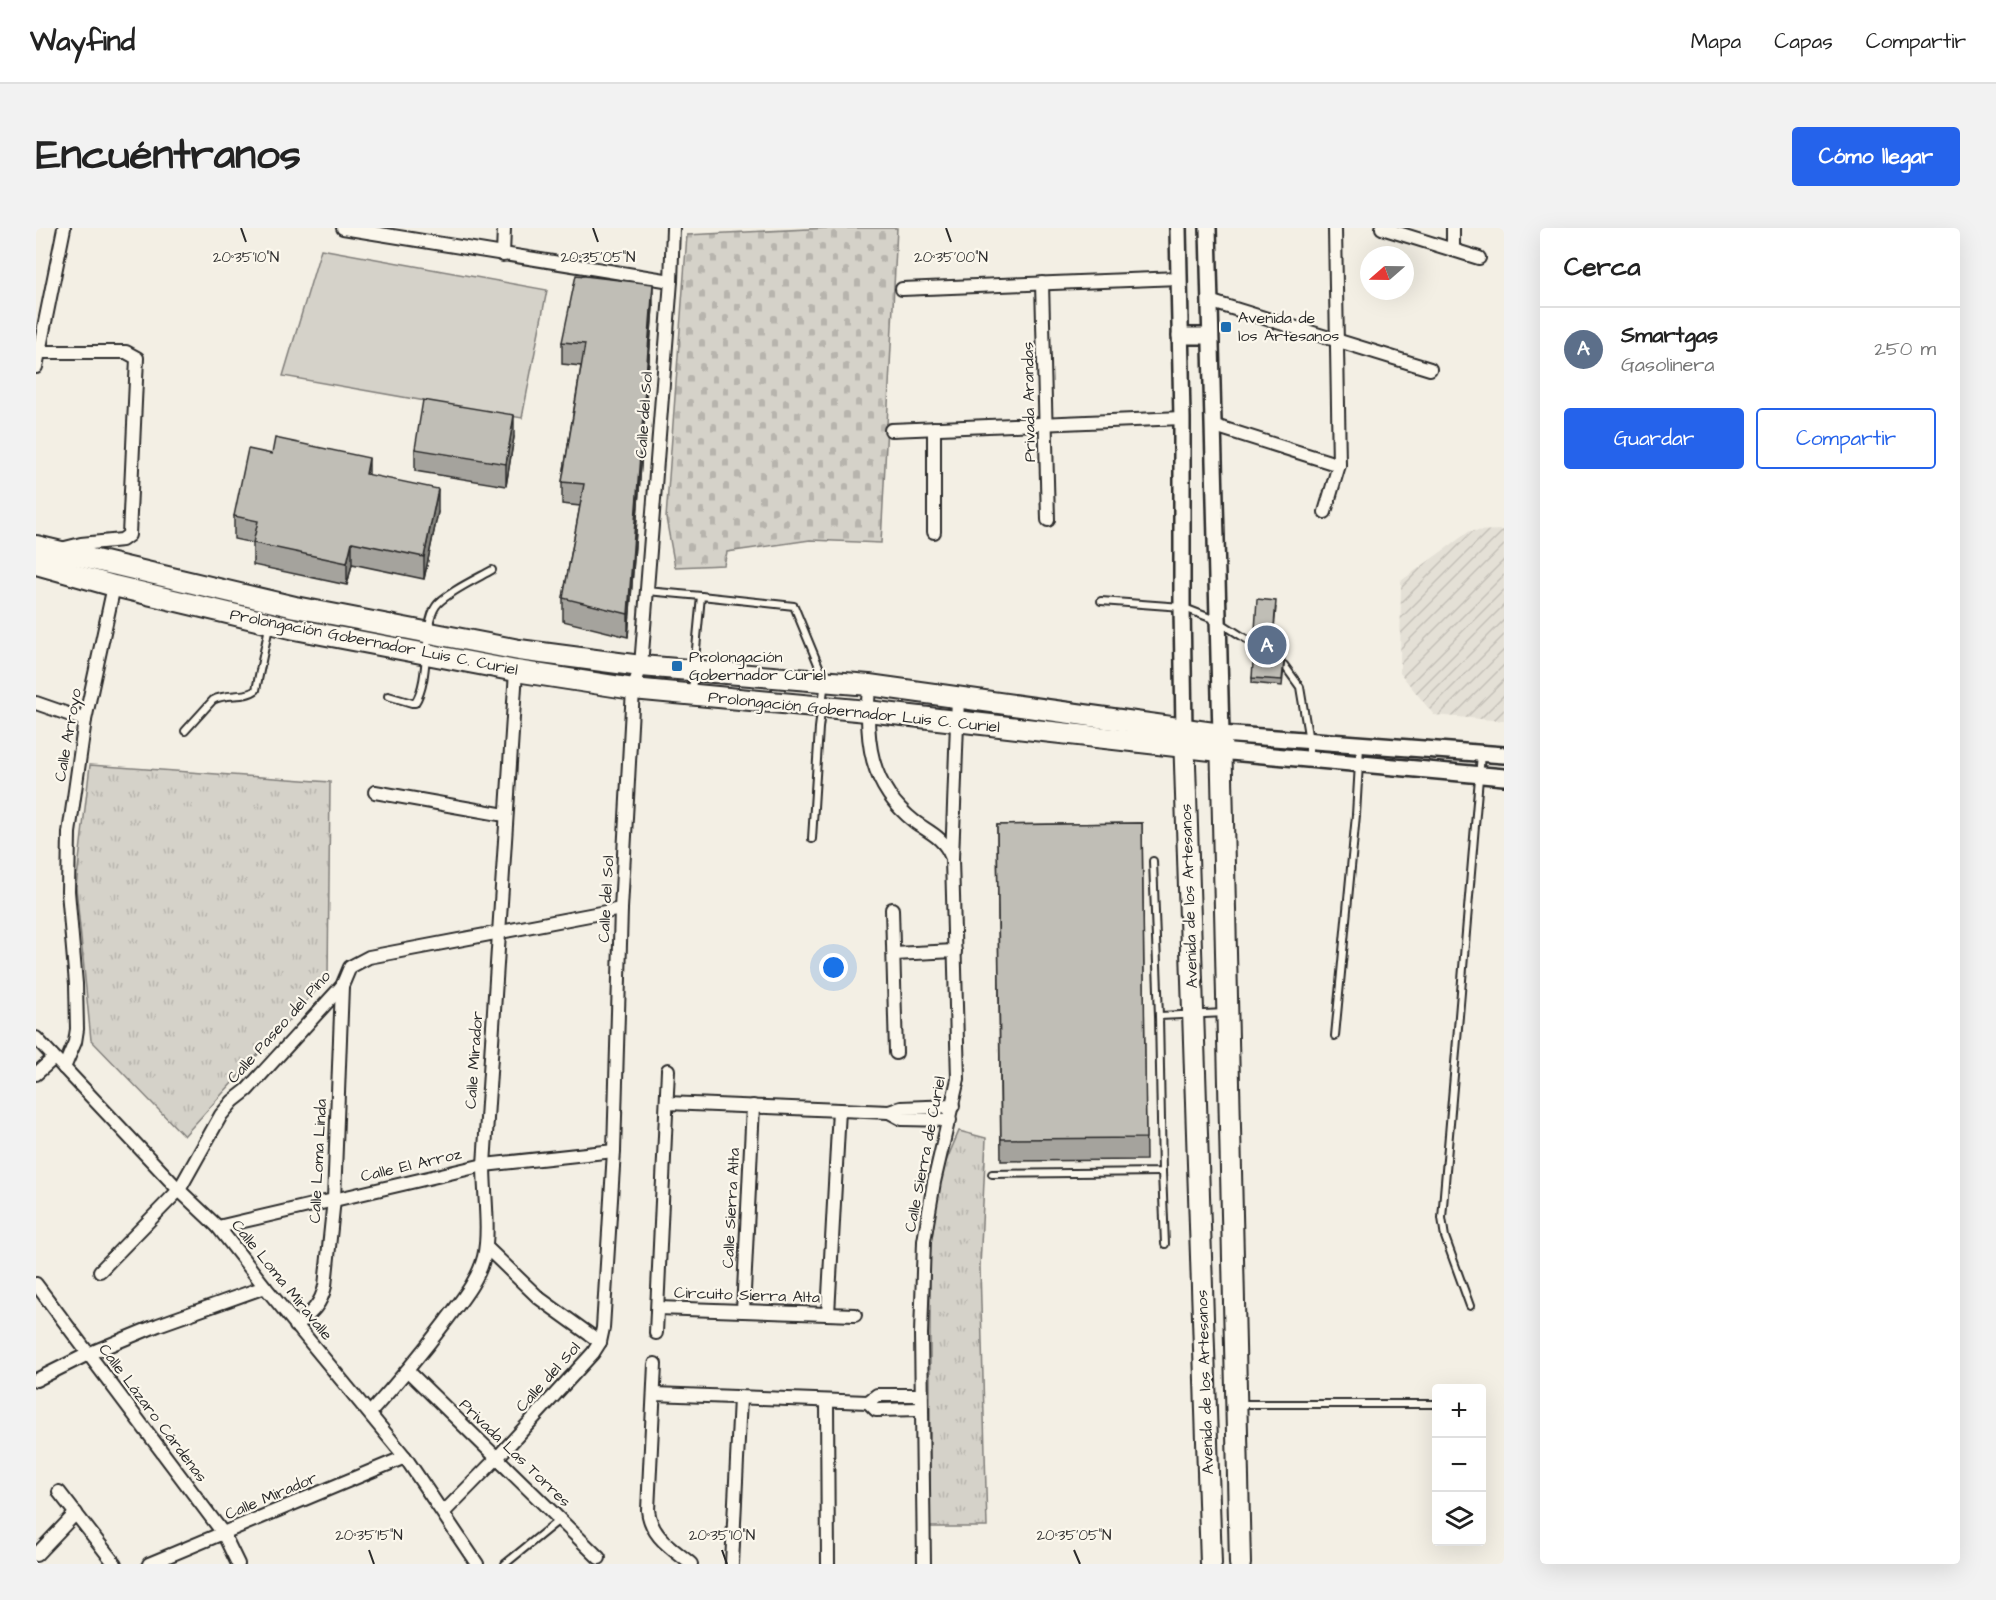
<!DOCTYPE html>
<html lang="es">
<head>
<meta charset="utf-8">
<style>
	body { margin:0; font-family:"Architects Daughter",sans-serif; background:#f2f2f2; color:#222 }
	.controls { position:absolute; right:18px; bottom:18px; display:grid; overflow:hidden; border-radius:6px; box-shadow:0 6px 24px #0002 }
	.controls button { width:54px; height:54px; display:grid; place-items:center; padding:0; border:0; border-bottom:2px solid #e0e0e0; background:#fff; color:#222; font:30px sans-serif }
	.compass { position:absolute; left:1324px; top:18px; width:54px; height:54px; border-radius:50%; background:#fff; box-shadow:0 6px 24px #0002; rotate:250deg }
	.you { position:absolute; left:798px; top:740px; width:21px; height:21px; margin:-15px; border:4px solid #fff; border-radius:50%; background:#1a73e8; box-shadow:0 0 0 9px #1a73e833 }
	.badge { display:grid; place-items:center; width:39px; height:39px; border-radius:50%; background:#2563eb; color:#fff; font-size:20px; font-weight:700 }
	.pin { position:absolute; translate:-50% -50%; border:3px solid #fff; box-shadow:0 2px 6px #0006 }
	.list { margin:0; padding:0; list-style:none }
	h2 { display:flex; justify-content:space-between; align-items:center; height:78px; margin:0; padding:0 24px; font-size:26px }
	h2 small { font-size:20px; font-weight:400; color:#767676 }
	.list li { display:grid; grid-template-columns:39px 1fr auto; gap:18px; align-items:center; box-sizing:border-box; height:84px; padding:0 24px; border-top:2px solid #e0e0e0 }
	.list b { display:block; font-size:22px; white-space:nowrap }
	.list p { margin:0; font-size:20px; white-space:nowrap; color:#767676 }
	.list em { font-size:20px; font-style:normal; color:#767676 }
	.actions { display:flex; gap:12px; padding:18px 24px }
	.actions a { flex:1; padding:14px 0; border:2px solid #2563eb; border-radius:6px; text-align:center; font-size:21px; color:#2563eb }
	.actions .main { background:#2563eb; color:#fff }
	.icon { flex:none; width:33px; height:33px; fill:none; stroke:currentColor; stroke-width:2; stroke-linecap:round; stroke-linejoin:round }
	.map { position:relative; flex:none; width:1468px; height:1336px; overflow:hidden; border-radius:6px }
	header { display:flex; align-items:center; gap:36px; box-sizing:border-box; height:84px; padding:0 30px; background:#fff; border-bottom:2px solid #e0e0e0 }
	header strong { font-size:28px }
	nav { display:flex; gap:33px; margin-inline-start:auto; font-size:21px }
	.intro { display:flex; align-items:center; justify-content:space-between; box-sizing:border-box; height:144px; padding:0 36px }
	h1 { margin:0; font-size:42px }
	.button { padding:15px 27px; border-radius:6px; background:#2563eb; color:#fff; font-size:21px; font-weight:700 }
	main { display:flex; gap:36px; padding:0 36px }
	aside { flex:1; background:#fff; border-radius:6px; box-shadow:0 6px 24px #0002 }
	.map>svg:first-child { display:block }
	.industrial { fill:url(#industrial-furrows) }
	.grass { fill:url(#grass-tufts); stroke:#807e7a; stroke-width:1.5 }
	.cemetery { fill:url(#cemetery-stones); stroke:#807e7a; stroke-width:1.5 }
	.pitch { fill:#d5d2c9; stroke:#807e7a; stroke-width:1.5 }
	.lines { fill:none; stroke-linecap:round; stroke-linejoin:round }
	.service-casing { stroke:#2b2b2b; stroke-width:10 }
	.minor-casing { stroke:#2b2b2b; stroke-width:16 }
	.tertiary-casing { stroke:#2b2b2b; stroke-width:20 }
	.primary-casing { stroke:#2b2b2b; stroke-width:24 }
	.service { stroke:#fbf7ec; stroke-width:6 }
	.minor { stroke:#fbf7ec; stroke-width:12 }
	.tertiary { stroke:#fbf7ec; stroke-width:15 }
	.primary { stroke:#fbf7ec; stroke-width:20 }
	.wall { fill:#a5a39d; stroke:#2b2b2b; stroke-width:1.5 }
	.shaded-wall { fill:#86857f; stroke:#2b2b2b; stroke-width:1.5 }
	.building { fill:#c0beb6; stroke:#2b2b2b; stroke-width:1.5 }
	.ticks { fill:none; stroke:#2b2b2b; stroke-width:2 }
	.poi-dot { fill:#1f6fb2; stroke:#fbf7ec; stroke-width:2 }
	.labels { text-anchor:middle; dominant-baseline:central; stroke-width:4.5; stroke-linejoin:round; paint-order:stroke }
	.poi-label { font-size:16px; fill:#2b2b2b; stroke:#fbf7ec; text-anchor:start }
	.street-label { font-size:16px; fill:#2b2b2b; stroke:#fbf7ec }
	.ticks-label { font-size:15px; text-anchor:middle; fill:#2b2b2b; stroke:#fbf7ec; stroke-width:4.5; stroke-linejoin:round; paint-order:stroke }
</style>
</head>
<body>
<header>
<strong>Wayfind</strong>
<nav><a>Mapa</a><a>Capas</a><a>Compartir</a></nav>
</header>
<div class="intro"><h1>Encuéntranos</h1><a class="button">Cómo llegar</a></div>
<main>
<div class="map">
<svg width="1468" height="1336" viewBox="0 0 1468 1336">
	<defs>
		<pattern id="industrial-furrows" width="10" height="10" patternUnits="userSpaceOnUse" patternTransform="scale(1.5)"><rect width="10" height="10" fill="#e4e0d6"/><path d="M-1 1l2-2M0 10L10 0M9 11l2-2" fill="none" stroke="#c4c0b8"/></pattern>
		<pattern id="grass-tufts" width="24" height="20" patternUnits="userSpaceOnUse" patternTransform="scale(1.5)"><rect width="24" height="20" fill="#d5d2c9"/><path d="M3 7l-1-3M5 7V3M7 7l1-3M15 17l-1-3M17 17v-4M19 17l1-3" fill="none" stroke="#b7b4ad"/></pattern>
		<pattern id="cemetery-stones" width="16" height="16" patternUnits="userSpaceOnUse" patternTransform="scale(1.5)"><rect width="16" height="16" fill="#d5d2c9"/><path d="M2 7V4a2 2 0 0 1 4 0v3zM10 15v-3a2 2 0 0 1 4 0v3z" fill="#b7b4ad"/></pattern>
	</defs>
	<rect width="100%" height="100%" fill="#f3efe4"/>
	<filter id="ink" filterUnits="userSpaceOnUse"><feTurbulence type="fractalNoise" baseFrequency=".0167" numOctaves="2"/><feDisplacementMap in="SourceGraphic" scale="12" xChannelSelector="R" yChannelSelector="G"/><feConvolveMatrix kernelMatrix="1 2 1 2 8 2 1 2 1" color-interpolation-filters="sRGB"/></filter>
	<g filter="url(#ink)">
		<path class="industrial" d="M 1468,302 L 1468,493 L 1398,487 L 1364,445 L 1365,353 L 1434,303 Z"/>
		<g class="grass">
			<path d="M 54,537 L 294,554 L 292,749 L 148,908 L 55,812 L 40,659 Z"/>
			<path d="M 923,903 L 950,910 L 944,1039 L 951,1299 L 894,1299 L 894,1020 L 906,943 Z"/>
		</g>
		<path class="cemetery" d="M 792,0 L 861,0 L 845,315 L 774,312 L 691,324 L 688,337 L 639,339 L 630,290 L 651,7 Z"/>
		<path class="pitch" d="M 285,21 L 511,62 L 486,190 L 247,148 Z"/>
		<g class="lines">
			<defs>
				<g id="service">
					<path d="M 611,363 L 665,368"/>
					<path d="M 1065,373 L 1146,379 L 1182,393 L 1218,416"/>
					<path d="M 1248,437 L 1264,459 L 1273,513 L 1273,531"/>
					<path d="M 656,463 L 665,368 L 758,378 L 789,453 L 783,500 L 776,611"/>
					<path d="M 352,468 L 376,475 L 379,475 C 395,451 386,398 400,378 C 408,366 442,350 456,342"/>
					<path d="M 149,503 L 177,472 C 190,464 209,471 220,462 L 233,399"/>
					<path d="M 1117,633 L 1123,788"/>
					<path d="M 1299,808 L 1320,587 L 1324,518"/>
					<path d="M 1126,944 L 1129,1016"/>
					<path d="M 956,946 L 1126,944 L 1123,788 L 1190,785"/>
					<path d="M 1434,1078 L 1409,1009 L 1406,990 L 1445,526"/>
					<path d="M 1204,1176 L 1400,1176"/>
					<path d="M 469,1336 L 523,1292"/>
				</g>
				<g id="minor">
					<path d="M 307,0 L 635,53"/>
					<path d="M 1346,0 L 1443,30"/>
					<path d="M 1417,22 L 1417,0"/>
					<path d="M 467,27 L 468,0"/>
					<path d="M 1006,55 L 1012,292"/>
					<path d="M 866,61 L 1143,50"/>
					<path d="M 1173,73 L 1394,141"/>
					<path d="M 0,124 L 90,124 L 101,130 L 93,307 L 86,312 L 45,316 L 25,321"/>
					<path d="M 0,139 L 28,0"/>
					<path d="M 1176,197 L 1303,237"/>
					<path d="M 855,202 L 1146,190"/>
					<path d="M 1289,284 L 1303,237 L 1299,0"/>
					<path d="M 898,304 L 898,200"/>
					<path d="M 833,457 C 829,512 833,558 879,594 C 893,604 908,610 915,628"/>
					<path d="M 0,475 L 49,492"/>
					<path d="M 339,564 L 469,587"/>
					<path d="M 856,681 L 860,825"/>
					<path d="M 858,726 L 919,723"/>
					<path d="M 0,810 L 143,962 L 182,999 L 229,1059 L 369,1229 L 441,1336"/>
					<path d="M 28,840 L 39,814 L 41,801 L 40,756 L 32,663 L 33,605 L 49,492 L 78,358"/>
					<path d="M 0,846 L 18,830"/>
					<path d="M 631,875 L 853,884 L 865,880 L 917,878"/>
					<path d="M 853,884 L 866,891 L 914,892"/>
					<path d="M 182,999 L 448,937 L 578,923"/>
					<path d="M 450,1019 L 503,1070 L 564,1114"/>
					<path d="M 64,1043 L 143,962 L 185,887 L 197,873 L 211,862 L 306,758 L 314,739 L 333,729 L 585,681"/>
					<path d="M 0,1056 L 187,1305 L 202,1336"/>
					<path d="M 622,1080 L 819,1087"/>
					<path d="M 707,1083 L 717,878"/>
					<path d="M 792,1086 L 803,882"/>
					<path d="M 260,1098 C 275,1085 285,1077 289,1058 L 298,971 L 306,758"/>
					<path d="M 620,1105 L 632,842"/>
					<path d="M 619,1136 L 612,1282 C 615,1309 636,1320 655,1336"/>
					<path d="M 372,1143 L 563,1330"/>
					<path d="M 0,1152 L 52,1126 L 122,1097 L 229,1059"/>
					<path d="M 618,1166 L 832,1174 L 840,1182 L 886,1181"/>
					<path d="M 791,1173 L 792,1336"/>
					<path d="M 832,1174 L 841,1167 L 885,1167"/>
					<path d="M 334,1185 C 361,1155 386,1125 410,1093 C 424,1074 442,1053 448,1029 C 454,1003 448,965 448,937 L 480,443"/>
					<path d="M 23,1264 L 79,1336"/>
					<path d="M 408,1284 L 461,1230 L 557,1125 L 564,1114 L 567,1100 L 578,923 L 585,681 L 597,461 L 605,438 L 635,53 L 637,0"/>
					<path d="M 0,1327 L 40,1285"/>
					<path d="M 113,1336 L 369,1229"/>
					<path d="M 696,1336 L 704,1170"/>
					<path d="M 888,1336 L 885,1106 L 888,1013 L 898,954 L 922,851 L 916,631 L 922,469"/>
				</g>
				<g id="tertiary">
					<path d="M 1142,0 L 1146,190 L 1146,379 L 1148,501"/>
					<path d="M 1172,0 L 1185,506 L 1468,527"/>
					<path d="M 1144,108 L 1174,108"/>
					<path d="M 1184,523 L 1468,549"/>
				</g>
				<g id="primary">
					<path d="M 0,318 L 259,379 L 483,422 L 605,438 L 833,457 L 1185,506 L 1204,1336"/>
					<path d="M 0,336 L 78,358 L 259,401 L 480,443 L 597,461 L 831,483 L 1184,523"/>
					<path d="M 1148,506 L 1175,1336"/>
				</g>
			</defs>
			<use href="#service" class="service-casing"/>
			<use href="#minor" class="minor-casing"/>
			<use href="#tertiary" class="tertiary-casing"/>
			<use href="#primary" class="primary-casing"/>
			<use href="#service" class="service"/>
			<use href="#minor" class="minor"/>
			<use href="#tertiary" class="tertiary"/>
			<use href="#primary" class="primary"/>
		</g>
		<g class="wall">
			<path d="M 617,78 L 592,409 L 527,393 L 527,370 L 544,278 L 526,276 L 526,254 L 545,138 L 526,136 L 526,114 Z"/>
			<path d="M 478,209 L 470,258 L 379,243 L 379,221 Z"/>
			<path d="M 236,226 L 333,247 L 402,284 L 388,351 L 316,336 L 311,357 L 217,337 L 217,315 L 198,311 L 198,288 Z"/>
			<path d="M 1240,379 L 1237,411 L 1250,419 L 1246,458 L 1216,455 L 1216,450 Z"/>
			<path d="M 1106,595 L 1110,932 L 965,933 L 961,597 Z"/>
		</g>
		<g class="shaded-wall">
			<path d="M 617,56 L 617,78 L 592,409 L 592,386 Z"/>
			<path d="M 478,187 L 478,209 L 470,258 L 470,236 Z"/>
			<path d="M 333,230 L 333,252 L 330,246 Z"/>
			<path d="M 402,261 L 402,284 L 388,351 L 388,329 Z"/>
			<path d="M 316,314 L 316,336 L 311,357 L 311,335 Z"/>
		</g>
		<g class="building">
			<path d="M 540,47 L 617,56 L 592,386 L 527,370 L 548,256 L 526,254 L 549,116 L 526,114 Z"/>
			<path d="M 387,172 L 478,187 L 470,236 L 379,221 Z"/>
			<path d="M 239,210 L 333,230 L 330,246 L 402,261 L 388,329 L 316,314 L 311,335 L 217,315 L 222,293 L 198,288 L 212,221 L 236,226 Z"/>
			<path d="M 1221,371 L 1240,373 L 1237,411 L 1250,413 L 1246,452 L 1216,450 Z"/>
			<path d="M 1106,595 L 1110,910 L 965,911 L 961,597 Z"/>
		</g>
	</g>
	<path class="ticks" d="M 205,0 L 210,14M 557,0 L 562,14M 910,0 L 915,14M 333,1322 L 338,1336M 686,1322 L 691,1336M 1038,1322 L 1044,1336"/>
	<g class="poi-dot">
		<rect x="1184" y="93" width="12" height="12" rx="3"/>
		<rect x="635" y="432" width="12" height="12" rx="3"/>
	</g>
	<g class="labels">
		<g class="poi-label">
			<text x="1202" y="90">Avenida de<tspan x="1202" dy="18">los Artesanos</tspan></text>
			<text x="653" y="429">Prolongación<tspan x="653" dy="18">Gobernador Curiel</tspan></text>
		</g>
		<g class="street-label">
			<text transform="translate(993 174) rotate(-91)">Privada Arandas</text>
			<text transform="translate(608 187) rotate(-86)">Calle del Sol</text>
			<text transform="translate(338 414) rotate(11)">Prolongación Gobernador Luis C. Curiel</text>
			<text transform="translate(818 484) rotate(6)">Prolongación Gobernador Luis C. Curiel</text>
			<text transform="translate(32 507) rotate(-80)">Calle Arroyo</text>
			<text transform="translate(1153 668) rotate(-92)">Avenida de los Artesanos</text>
			<text transform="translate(570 671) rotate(-87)">Calle del Sol</text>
			<text transform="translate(243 799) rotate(-48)">Calle Paseo del Pino</text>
			<text transform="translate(438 832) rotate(-86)">Calle Mirador</text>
			<text transform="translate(889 926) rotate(-79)">Calle Sierra de Curiel</text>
			<text transform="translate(282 933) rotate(-87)">Calle Loma Linda</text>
			<text transform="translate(375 937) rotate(-13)">Calle El Arroz</text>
			<text transform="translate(695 980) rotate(-87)">Calle Sierra Alta</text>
			<text transform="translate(246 1052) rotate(51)">Calle Loma Miravalle</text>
			<text transform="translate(711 1067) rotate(2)">Circuito Sierra Alta</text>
			<text transform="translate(512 1149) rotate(-48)">Calle del Sol</text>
			<text transform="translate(1169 1154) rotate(-92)">Avenida de los Artesanos</text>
			<text transform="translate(117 1185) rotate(53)">Calle Lázaro Cárdenas</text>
			<text transform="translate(479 1225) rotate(44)">Privada Las Torres</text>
			<text transform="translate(235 1268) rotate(-23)">Calle Mirador</text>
		</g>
	</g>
	<g class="ticks-label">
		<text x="210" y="34">20°35'10"N</text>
		<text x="562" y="34">20°35'05"N</text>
		<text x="915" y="34">20°35'00"N</text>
		<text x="333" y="1312">20°35'15"N</text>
		<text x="686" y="1312">20°35'10"N</text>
		<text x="1038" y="1312">20°35'05"N</text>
	</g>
</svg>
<div class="controls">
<button>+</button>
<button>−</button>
<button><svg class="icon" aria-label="layers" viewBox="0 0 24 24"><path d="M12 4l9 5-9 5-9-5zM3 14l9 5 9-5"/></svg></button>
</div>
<svg class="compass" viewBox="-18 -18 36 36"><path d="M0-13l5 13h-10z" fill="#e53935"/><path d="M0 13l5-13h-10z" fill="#767676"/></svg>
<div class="you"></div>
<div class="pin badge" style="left:1231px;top:417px;background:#5c6f8a">A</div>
</div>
<aside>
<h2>Cerca<small></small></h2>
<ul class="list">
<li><span class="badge" style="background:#5c6f8a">A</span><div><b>Smartgas</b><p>Gasolinera</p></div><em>250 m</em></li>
</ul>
<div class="actions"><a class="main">Guardar</a><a>Compartir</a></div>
</aside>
</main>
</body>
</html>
